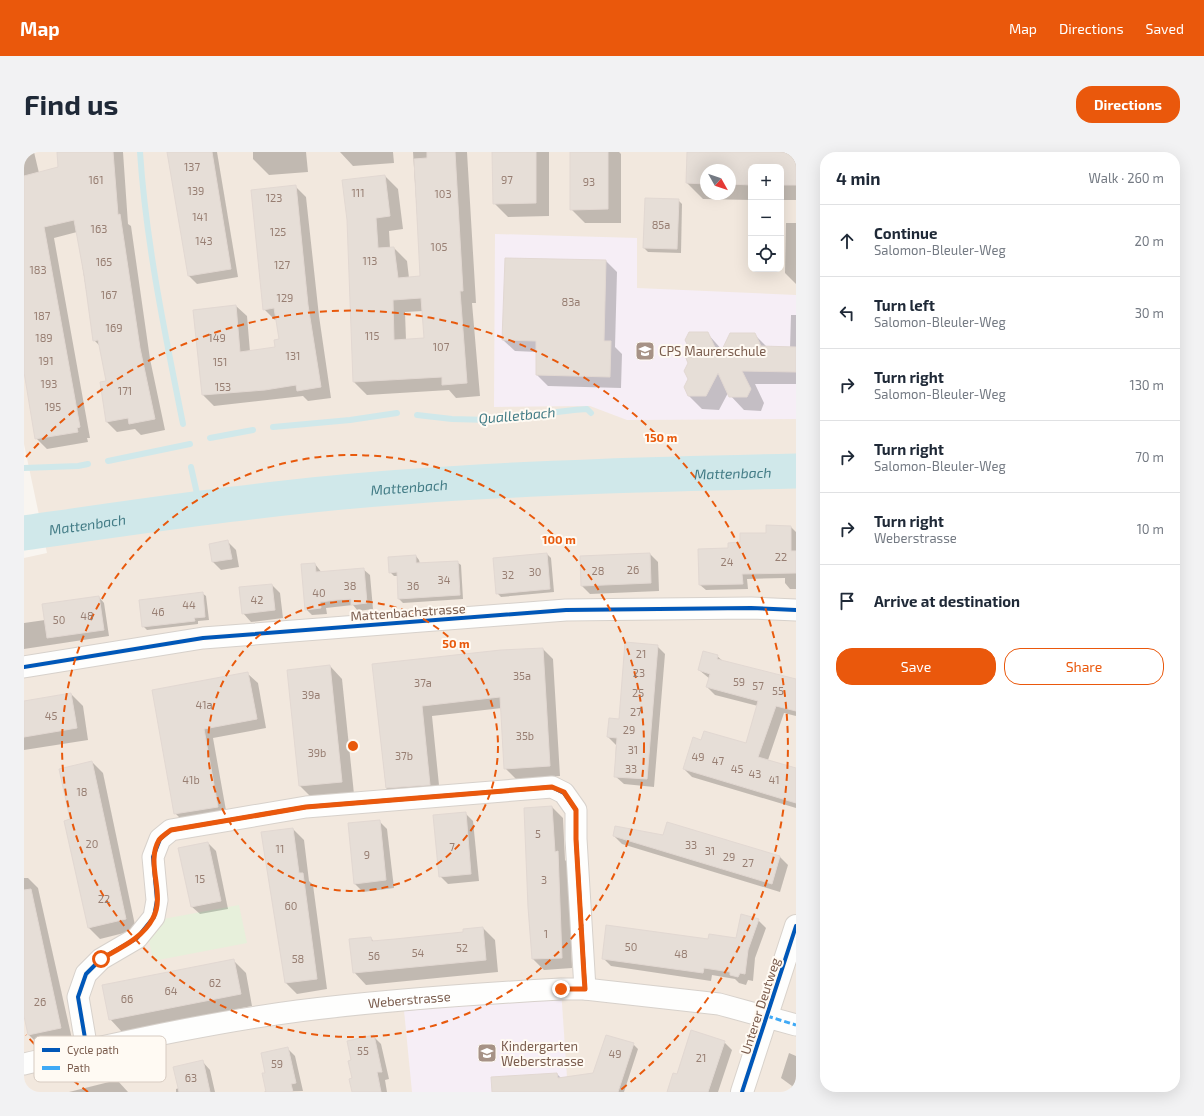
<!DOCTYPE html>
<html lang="en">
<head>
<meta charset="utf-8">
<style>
	body { margin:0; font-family:"Exo 2",sans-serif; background:#f2f2f3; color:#1f2937 }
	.controls { position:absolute; right:12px; top:12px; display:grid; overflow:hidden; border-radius:8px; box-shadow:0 4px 16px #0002 }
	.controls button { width:36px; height:36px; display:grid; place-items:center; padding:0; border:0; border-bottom:1px solid #e0e1e3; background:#fff; color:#1f2937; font:20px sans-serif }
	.compass { position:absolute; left:676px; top:12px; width:36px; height:36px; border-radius:50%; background:#fff; box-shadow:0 4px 16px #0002; rotate:130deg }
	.stop { position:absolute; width:12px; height:12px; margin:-9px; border:3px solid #ea580c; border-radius:50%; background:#fff }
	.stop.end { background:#ea580c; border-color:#fff; box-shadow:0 1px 4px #0008 }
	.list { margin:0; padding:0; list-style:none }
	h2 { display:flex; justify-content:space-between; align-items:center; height:52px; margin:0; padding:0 16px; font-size:17px }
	h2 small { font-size:13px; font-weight:400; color:#747a83 }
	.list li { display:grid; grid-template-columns:26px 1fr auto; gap:12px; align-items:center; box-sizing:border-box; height:72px; padding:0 16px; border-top:1px solid #e0e1e3 }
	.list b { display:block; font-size:15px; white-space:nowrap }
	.list p { margin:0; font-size:13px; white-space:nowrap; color:#747a83 }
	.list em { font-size:13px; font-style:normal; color:#747a83 }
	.actions { display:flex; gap:8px; padding:12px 16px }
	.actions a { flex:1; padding:9px 0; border:1px solid #ea580c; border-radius:16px; text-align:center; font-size:14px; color:#ea580c }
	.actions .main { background:#ea580c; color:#fff }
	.icon { flex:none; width:22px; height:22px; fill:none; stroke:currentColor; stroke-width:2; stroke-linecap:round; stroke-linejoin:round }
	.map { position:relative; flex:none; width:772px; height:940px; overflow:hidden; border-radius:16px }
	header { display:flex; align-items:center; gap:24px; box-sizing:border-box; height:56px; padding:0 20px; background:#ea580c; color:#fff }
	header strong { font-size:19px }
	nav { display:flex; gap:22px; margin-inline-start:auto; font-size:14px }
	.intro { display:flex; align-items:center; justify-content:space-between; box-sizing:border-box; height:96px; padding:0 24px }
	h1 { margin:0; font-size:28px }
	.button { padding:10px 18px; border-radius:16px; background:#ea580c; color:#fff; font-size:14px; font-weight:700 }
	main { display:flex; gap:24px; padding:0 24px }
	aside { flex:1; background:#fff; border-radius:16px; box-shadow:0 4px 16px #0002 }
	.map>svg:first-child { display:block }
	.residential { fill:#f2e8de; fill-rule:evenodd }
	.education { fill:#f6eef6 }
	.green { fill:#e7f0db }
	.shadow { fill:#0003; fill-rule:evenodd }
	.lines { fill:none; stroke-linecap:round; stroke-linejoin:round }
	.stream { stroke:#d0e8ea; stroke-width:6 }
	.river { stroke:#d0e8ea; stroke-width:35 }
	.building { fill:#e6ded7; stroke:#e2d8d2; fill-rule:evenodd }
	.street-casing { stroke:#d7d1cb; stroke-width:23 }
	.secondary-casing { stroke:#d9d2cb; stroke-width:24 }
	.street { stroke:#fefefd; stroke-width:21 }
	.secondary { stroke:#fefefd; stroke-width:22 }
	.quiet { stroke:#3fa9f5; stroke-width:3; stroke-dasharray:6 3; stroke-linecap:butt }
	.cycleway-casing { stroke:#fffaf3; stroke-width:6 }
	.cycleway { stroke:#0057b8; stroke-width:4 }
	.route { stroke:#ea580c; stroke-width:5 }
	.ring { fill:none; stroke:#e8590c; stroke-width:2; stroke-dasharray:7 5 }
	.labels { text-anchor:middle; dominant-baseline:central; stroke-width:4; stroke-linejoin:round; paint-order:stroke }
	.number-label { font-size:11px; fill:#977e72 }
	.poi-label { font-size:13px; fill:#7a5c4d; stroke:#fffaf3; text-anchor:start }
	.street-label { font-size:13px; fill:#7a5c4d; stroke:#fffaf3 }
	.water-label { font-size:14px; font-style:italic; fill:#437c86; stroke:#fffaf3 }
	.key { fill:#fffaf3; stroke:#d7cbc1; stroke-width:1 }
	.key-label { font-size:11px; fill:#7a5c4d }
	.centre { fill:#e8590c; stroke:#fffaf3; stroke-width:2 }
	.ring-label { font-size:12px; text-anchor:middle; font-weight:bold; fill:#e8590c; stroke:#fffaf3; stroke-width:4; stroke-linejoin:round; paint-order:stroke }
</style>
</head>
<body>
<header>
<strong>Map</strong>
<nav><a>Map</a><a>Directions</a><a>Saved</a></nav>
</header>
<div class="intro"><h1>Find us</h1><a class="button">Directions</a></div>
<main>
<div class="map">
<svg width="772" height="940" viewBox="0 0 772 940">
	<rect width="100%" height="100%" fill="#f9f5f0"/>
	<path class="residential" d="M 0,0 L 772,0 L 772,940 L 0,940 L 0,406 L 23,401 L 0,292 ZM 727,15 L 757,15 L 757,117 L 727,117 ZM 682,18 L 706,18 L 706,42 L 682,42 Z"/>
	<g class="education">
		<path d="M 471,82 L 613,86 L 613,136 L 772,143 L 772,267 L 603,268 L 566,254 L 470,255 Z"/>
		<path d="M 537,837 L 544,940 L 388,940 L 379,848 Z"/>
	</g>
	<path class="green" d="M 215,753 L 223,791 L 129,809 L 125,789 L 139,767 Z"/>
	<g class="shadow">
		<path d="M 0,0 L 10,0 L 15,21 L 35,15 L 34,0 L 99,0 L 104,72 L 107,74 L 126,207 L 141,278 L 117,283 L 111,277 L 93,280 L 83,270 L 83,230 L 76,194 L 70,188 L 53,80 L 30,86 L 66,286 L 63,286 L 64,290 L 23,297 L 12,286 L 0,214 Z"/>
		<path d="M 144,0 L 193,0 L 214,125 L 173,132 L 165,124 Z"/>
		<path d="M 229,0 L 282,0 L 284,20 L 245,23 L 229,7 Z"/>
		<path d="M 316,0 L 369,0 L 370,11 L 329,14 Z"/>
		<path d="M 389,0 L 443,0 L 452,151 L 448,151 L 456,244 L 432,246 L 425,238 L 343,243 L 330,230 L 324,68 L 361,24 L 374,37 L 379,77 L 365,79 L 366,96 L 370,96 L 383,109 L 385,126 L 397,125 ZM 399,159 L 401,187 L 382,188 L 381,160 Z"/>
		<path d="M 469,0 L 525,0 L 525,64 L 484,65 L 470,51 Z"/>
		<path d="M 547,0 L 595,0 L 597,2 L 597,71 L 561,71 L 547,57 Z"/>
		<path d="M 664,0 L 772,0 L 772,48 L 757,48 L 757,15 L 727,15 L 727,48 L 679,47 L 663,31 ZM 682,18 L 706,18 L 706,42 L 682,42 Z"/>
		<path d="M 271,34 L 282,45 L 295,164 L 307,246 L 284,249 L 279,244 L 190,254 L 179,243 L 170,158 L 212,154 L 223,164 L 226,200 L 253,196 L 257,188 L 253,167 L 251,168 L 240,157 Z"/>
		<path d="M 654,48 L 658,52 L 657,101 L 624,100 L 620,96 Z"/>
		<path d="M 762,71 L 772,71 L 772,132 L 761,121 Z"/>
		<path d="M 582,109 L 593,120 L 591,195 L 598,202 L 597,236 L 524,234 L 513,223 L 513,200 L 491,199 L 479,188 Z"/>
		<path d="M 767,163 L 772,163 L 772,232 L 731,232 L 740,251 L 737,259 L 720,258 L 704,241 L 695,258 L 678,257 L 664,243 L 683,181 L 699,199 L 730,182 L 744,196 L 766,196 Z"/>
		<path d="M 767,375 L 772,380 L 772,437 L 766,437 L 761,431 L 761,426 L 723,427 L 724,437 L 682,438 L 676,433 L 705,397 L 743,382 Z"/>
		<path d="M 204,390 L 212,398 L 215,415 L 197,418 L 189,410 L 186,393 Z"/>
		<path d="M 523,402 L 527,406 L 530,440 L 477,445 L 473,441 Z"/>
		<path d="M 626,402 L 634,410 L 635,439 L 566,442 L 558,434 Z"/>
		<path d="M 392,404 L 395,408 L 396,412 L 433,410 L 437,413 L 439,447 L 379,451 L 375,447 L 374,424 L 370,424 L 366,420 Z"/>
		<path d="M 291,412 L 298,421 L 339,417 L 346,423 L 349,457 L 334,459 L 329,453 L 302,456 L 303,462 L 288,463 L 282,457 L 278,413 Z"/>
		<path d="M 248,433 L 256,441 L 259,466 L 227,470 L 219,461 Z"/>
		<path d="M 178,441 L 182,444 L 185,468 L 174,469 L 174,472 L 123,478 L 119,474 Z"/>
		<path d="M 75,445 L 80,451 L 85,484 L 0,497 L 0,471 L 21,468 Z"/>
		<path d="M 633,494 L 641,502 L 630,635 L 600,632 L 591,624 L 592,593 L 584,585 L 596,568 Z"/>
		<path d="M 519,497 L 529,507 L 536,624 L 492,627 L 481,616 L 478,556 L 408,564 L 416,643 L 373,647 L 362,636 L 349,513 Z"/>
		<path d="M 693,504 L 700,510 L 772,528 L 772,564 L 760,561 L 744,608 L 772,617 L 772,656 L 668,625 L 660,617 L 678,589 L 722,592 L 734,554 L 691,543 L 683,535 L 686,527 L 675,518 Z"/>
		<path d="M 306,514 L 318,527 L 330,642 L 288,646 L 276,634 L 264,519 Z"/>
		<path d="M 224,522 L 234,531 L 242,576 L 189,586 L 203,664 L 161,671 L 151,661 L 129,539 Z"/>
		<path d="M 47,542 L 59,554 L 64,588 L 0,598 L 0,550 Z"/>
		<path d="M 68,610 L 79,621 L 112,778 L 76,787 L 65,776 L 47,668 Z"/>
		<path d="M 528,655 L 539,666 L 541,708 L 544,711 L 548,816 L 520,818 L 509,807 Z"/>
		<path d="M 441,661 L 449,669 L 455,729 L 424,732 L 416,724 Z"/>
		<path d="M 355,669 L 363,677 L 370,736 L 339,740 L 331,732 Z"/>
		<path d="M 269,677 L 280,688 L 285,729 L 289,733 L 303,837 L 273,842 L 262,831 L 238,681 Z"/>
		<path d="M 590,684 L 756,705 L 764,713 L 756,740 L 598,692 Z"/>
		<path d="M 184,691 L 192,699 L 204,757 L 176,762 L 167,754 Z"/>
		<path d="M 0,726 L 4,726 L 14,736 L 48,887 L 16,894 L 5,883 L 0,860 Z"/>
		<path d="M 734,768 L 742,776 L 731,806 L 729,829 L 724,828 L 722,833 L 715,831 L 711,827 L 688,823 L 687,829 L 587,814 L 579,806 L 685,788 L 713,787 Z"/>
		<path d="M 459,776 L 471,788 L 474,820 L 342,833 L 330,820 L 347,786 L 350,790 L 440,781 Z"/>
		<path d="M 209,808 L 222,821 L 228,854 L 98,880 L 86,867 Z"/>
		<path d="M 349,884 L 357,892 L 365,927 L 361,928 L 363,940 L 329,940 L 329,927 Z"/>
		<path d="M 700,890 L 708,898 L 694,940 L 644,940 L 653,923 Z"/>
		<path d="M 609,892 L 614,897 L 600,940 L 469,940 L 533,922 L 537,926 L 570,922 Z"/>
		<path d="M 263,896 L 271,904 L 279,939 L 240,940 L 243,939 L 243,922 Z"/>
		<path d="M 765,901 L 772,904 L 772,940 L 766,940 L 768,934 L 757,926 Z"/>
		<path d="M 178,909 L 186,918 L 191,940 L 152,940 L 152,937 L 155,936 Z"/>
		<path d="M 93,928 L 104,940 L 45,940 Z"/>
	</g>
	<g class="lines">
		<g class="stream">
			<path d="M 116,0 C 122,91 141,182 159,272"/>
			<path d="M 393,263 L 428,267 L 466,268 L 550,258 L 563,257 L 567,261"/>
			<path d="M 249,275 L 326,268 L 373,261"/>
			<path d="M 186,286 L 229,278"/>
			<path d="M 84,309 L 166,292"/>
			<path d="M 167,315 L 176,355"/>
			<path d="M 0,316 L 54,314 L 64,312"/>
			<path d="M 581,320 L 582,323"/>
		</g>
		<path class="river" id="s1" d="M 0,381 C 126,363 252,344 379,335 C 510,325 641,322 772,319"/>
	</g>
	<g class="building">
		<path d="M 33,0 L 89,0 L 94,63 L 96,62 L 116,196 L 131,267 L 105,272 L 104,266 L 82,270 L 76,230 L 82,229 L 74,188 L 69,189 L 60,123 L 50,68 L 20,75 L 56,275 L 53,276 L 54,280 L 11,287 L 0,220 L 0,24 L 34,15 Z"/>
		<path d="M 143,0 L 188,0 L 207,117 L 164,124 Z"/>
		<path d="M 403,0 L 431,0 L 439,139 L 436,139 L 443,231 L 418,233 L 418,225 L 329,230 L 323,68 L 318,28 L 361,23 L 366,64 L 352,66 L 354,96 L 370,95 L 374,126 L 396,124 L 390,7 L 403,6 ZM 397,146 L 400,186 L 370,188 L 369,148 Z"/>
		<path d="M 468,0 L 512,0 L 512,51 L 469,52 Z"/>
		<path d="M 546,0 L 584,0 L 584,57 L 546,58 Z"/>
		<path d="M 663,0 L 772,0 L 772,33 L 757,33 L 757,15 L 727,15 L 727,33 L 706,32 L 706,18 L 682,18 L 682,32 L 662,31 Z"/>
		<path d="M 272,33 L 284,153 L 297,235 L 273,239 L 272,233 L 241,238 L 178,243 L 169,158 L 212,153 L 216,200 L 251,195 L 250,188 L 255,187 L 250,156 L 239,158 L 227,38 Z"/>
		<path d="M 621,46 L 655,47 L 653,97 L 619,96 Z"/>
		<path d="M 481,106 L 582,108 L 580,189 L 587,189 L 586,225 L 512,223 L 512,189 L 478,188 Z"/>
		<path d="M 665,180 L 684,180 L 695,204 L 706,181 L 731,181 L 737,194 L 772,195 L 772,220 L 718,219 L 727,237 L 723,245 L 705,245 L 694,221 L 682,244 L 664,244 L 660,235 L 664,227 L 660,219 L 664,211 L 661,204 L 665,196 L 661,188 Z"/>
		<path d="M 742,373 L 767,374 L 767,399 L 772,399 L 772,421 L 718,422 L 719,432 L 675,433 L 674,397 L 704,396 L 704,391 L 716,390 L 716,381 L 742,381 Z"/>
		<path d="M 204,388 L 208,407 L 188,410 L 185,392 Z"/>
		<path d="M 523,401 L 526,437 L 472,442 L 469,406 Z"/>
		<path d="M 626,401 L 627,431 L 557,434 L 556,404 Z"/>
		<path d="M 392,403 L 392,411 L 434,409 L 436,443 L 374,447 L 373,420 L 365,421 L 364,405 Z"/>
		<path d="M 291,411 L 292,420 L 340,416 L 343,451 L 327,453 L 327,447 L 312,448 L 296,450 L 297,456 L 281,458 L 277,412 Z"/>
		<path d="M 248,432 L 251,458 L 218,462 L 215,435 Z"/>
		<path d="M 179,440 L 181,465 L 170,466 L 171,469 L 118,475 L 115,448 Z"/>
		<path d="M 75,444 L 80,478 L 23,486 L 18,452 Z"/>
		<path d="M 601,490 L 634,493 L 623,627 L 590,625 L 593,586 L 583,585 L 585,566 L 595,567 Z"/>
		<path d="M 519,496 L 526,614 L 480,617 L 476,545 L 398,554 L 406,633 L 362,636 L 348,512 L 477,498 Z"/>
		<path d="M 679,499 L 694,503 L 693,507 L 772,527 L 772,559 L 752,554 L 734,605 L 772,616 L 772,651 L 659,617 L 669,585 L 677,588 L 680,579 L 722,591 L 734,549 L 682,535 L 686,522 L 674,518 Z"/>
		<path d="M 306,513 L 318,630 L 275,634 L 263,518 Z"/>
		<path d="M 224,520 L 233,567 L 180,577 L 194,655 L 150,662 L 128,538 Z"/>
		<path d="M 47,541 L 53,576 L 0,585 L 0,549 Z"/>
		<path d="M 68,609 L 102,767 L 64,776 L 40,669 L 46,667 L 35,617 Z"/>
		<path d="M 528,654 L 531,700 L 534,699 L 538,806 L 508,807 L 504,755 L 500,656 Z"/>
		<path d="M 442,660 L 447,722 L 415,725 L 409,663 Z"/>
		<path d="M 356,668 L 362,728 L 330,732 L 324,671 Z"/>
		<path d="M 643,670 L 756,704 L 748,732 L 589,684 L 591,674 L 639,683 Z"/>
		<path d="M 269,676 L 275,721 L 279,721 L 293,827 L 261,831 L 237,680 Z"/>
		<path d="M 184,690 L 197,749 L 167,755 L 154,696 Z"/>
		<path d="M 7,737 L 37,876 L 4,883 L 0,864 L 0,738 Z"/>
		<path d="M 717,762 L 735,767 L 724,798 L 721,822 L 716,821 L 714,825 L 706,823 L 706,820 L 680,816 L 679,821 L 578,807 L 582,773 L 684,787 L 685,782 L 712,786 Z"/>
		<path d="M 459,775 L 462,808 L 329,821 L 325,787 L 347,785 L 348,789 L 371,787 L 439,780 L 439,777 Z"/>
		<path d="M 210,807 L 217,842 L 85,868 L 78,833 Z"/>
		<path d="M 667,878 L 701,889 L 684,940 L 643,940 L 649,921 L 653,922 Z"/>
		<path d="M 350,883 L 358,920 L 353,920 L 357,940 L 328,940 L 325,927 L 328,926 L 324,909 L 327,908 L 323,889 Z"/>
		<path d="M 582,883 L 610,891 L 594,940 L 468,940 L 467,925 L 533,921 L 534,926 L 569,921 Z"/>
		<path d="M 264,895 L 272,931 L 267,932 L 269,940 L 242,940 L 238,921 L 241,921 L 237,901 Z"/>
		<path d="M 179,908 L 186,940 L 155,940 L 149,915 Z"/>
	</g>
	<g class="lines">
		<defs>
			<g id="street">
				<path d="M 0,515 L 179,486 L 542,458 L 727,456 L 772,458"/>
				<path d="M 63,898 L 54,845 L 62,822 L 77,807 L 113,786 L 130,765 L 133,748 L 129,705 L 136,687 L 147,678 L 282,655 L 528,635 L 540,641 L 552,658 L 552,687 L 561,837"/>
				<path id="s2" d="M 0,912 C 91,892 182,871 274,859 C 361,848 449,842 537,837 L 561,837 L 695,852 L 772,873"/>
			</g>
			<path id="secondary" d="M 718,940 L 772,774"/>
		</defs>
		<use href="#street" class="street-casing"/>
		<use href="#secondary" class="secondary-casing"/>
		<use href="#street" class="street"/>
		<use href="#secondary" class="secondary"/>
		<path class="quiet" d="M 743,864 L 772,873"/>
		<defs>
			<g id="cycleway">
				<path d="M 0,515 L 179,486 L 542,458 L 727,456 L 772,458"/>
				<path d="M 63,898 L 54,845 L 62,822 L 77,807 L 113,786 L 130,765 L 133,748 L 129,705 L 136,687 L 147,678 L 282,655 L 528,635 L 540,641 L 552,658 L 552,687 L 561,837"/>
				<path d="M 718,940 L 772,774"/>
			</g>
		</defs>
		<use href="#cycleway" class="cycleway-casing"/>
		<use href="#cycleway" class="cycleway"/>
	</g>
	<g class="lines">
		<path class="route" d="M 77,807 C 96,796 119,786 129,766 C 142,742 121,712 135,688 C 138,684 143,681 147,678 L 282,655 L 528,635 L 540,640 L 552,658 L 552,687 L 560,823 L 561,837 L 537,837"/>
	</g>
	<g class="ring">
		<circle cx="329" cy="594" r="145"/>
		<circle cx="329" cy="594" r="291"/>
		<path d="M64 940A436 436 0 0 1 2 883M2 305A436 436 0 1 1 594 940"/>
	</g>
	<defs>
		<symbol id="school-square" viewBox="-11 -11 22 22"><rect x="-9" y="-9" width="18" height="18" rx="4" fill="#a69286" stroke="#fffaf3"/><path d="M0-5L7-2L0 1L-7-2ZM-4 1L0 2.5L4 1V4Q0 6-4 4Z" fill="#fff"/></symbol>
	</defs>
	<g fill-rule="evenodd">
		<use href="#school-square" x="610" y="188" width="22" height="22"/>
		<use href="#school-square" x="452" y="890" width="22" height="22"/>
	</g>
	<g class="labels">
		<g class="number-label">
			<text x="168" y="14">137</text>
			<text x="72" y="27">161</text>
			<text x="483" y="27">97</text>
			<text x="565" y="29">93</text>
			<text x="172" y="38">139</text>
			<text x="334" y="40">111</text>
			<text x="419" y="41">103</text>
			<text x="250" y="45">123</text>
			<text x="176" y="64">141</text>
			<text x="637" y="72">85a</text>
			<text x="75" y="76">163</text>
			<text x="254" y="79">125</text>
			<text x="180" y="88">143</text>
			<text x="415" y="94">105</text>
			<text x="346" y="108">113</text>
			<text x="80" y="109">165</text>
			<text x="258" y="112">127</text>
			<text x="14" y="117">183</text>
			<text x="85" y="142">167</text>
			<text x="261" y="145">129</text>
			<text x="547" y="149">83a</text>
			<text x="18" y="163">187</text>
			<text x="90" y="175">169</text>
			<text x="348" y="183">115</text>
			<text x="20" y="185">189</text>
			<text x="193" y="185">149</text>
			<text x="417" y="194">107</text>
			<text x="269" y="203">131</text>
			<text x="22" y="208">191</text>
			<text x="196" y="209">151</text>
			<text x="25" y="231">193</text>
			<text x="199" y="234">153</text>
			<text x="101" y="238">171</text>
			<text x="29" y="254">195</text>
			<text x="757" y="404">22</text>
			<text x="703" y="409">24</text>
			<text x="609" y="417">26</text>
			<text x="574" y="418">28</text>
			<text x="511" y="419">30</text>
			<text x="484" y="422">32</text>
			<text x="420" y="427">34</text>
			<text x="326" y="433">38</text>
			<text x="389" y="433">36</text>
			<text x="295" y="440">40</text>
			<text x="233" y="447">42</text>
			<text x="165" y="452">44</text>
			<text x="134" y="459">46</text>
			<text x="63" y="463">48</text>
			<text x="35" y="467">50</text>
			<text x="617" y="501">21</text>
			<text x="615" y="520">23</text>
			<text x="498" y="523">35a</text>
			<text x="715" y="529">59</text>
			<text x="399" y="530">37a</text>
			<text x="734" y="533">57</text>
			<text x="754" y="538">55</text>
			<text x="614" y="540">25</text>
			<text x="287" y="542">39a</text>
			<text x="180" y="552">41a</text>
			<text x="612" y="559">27</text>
			<text x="27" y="563">45</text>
			<text x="605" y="577">29</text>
			<text x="501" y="583">35b</text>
			<text x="609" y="597">31</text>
			<text x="293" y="600">39b</text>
			<text x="380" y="603">37b</text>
			<text x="674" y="604">49</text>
			<text x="694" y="608">47</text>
			<text x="607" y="616">33</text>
			<text x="713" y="616">45</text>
			<text x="731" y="621">43</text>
			<text x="167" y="627">41b</text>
			<text x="750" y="627">41</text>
			<text x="58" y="639">18</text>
			<text x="514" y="681">5</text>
			<text x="68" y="691">20</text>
			<text x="667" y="692">33</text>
			<text x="428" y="694">7</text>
			<text x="256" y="696">11</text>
			<text x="686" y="698">31</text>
			<text x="343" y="702">9</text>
			<text x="705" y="704">29</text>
			<text x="724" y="710">27</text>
			<text x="176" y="726">15</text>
			<text x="520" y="727">3</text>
			<text x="80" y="746">22</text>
			<text x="267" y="753">60</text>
			<text x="522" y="781">1</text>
			<text x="607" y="794">50</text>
			<text x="438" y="795">52</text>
			<text x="394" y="800">54</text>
			<text x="657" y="801">48</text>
			<text x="350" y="803">56</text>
			<text x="274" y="806">58</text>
			<text x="191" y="830">62</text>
			<text x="147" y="838">64</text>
			<text x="103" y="846">66</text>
			<text x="16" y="849">26</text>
			<text x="339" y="898">55</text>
			<text x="591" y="901">49</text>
			<text x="677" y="905">21</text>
			<text x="253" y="911">59</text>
			<text x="167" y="925">63</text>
		</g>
		<g class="poi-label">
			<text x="635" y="199">CPS Maurerschule</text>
			<text x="477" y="894">Kindergarten<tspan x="477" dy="15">Weberstrasse</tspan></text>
		</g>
		<g class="street-label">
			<text transform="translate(384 460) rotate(-4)">Mattenbachstrasse</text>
			<text stroke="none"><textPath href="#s2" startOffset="391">Weberstrasse</textPath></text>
			<text transform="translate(736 854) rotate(-72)">Unterer Deutweg</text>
		</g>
		<g class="water-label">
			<text transform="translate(493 263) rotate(-5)">Qualletbach</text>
			<text stroke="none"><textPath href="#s1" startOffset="712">Mattenbach</textPath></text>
			<text stroke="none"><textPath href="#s1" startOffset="388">Mattenbach</textPath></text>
			<text stroke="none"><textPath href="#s1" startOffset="64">Mattenbach</textPath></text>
		</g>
	</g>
	<rect x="10" y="884" width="132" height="46" rx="6" class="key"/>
	<rect x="18" y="896" width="18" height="4" fill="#0057b8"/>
	<rect x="18" y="914" width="18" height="4" fill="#3fa9f5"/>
	<g class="key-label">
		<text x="43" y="902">Cycle path</text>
		<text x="43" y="920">Path</text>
	</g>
	<circle cx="329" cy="594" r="6" class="centre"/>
	<g class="ring-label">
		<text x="637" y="290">150 m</text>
		<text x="535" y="392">100 m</text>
		<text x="432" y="496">50 m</text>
	</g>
</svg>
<div class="controls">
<button>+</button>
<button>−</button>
<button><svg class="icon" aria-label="locate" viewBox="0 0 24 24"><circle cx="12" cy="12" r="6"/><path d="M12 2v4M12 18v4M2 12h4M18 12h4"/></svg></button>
</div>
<svg class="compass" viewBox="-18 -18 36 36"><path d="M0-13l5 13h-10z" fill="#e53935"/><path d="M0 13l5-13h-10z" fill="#747a83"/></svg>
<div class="stop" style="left:77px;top:807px"></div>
<div class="stop end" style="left:537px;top:837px"></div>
</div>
<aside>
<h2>4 min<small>Walk · 260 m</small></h2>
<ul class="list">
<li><svg class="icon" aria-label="ahead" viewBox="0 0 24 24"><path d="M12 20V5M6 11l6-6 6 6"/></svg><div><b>Continue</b><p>Salomon-Bleuler-Weg</p></div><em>20 m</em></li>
<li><svg class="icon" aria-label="left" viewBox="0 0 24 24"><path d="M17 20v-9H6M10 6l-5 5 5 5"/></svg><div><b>Turn left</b><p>Salomon-Bleuler-Weg</p></div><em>30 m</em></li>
<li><svg class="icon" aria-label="right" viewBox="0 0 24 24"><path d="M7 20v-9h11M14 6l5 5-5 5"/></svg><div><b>Turn right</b><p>Salomon-Bleuler-Weg</p></div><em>130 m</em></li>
<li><svg class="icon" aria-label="right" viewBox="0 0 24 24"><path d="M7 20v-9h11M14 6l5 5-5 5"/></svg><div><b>Turn right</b><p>Salomon-Bleuler-Weg</p></div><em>70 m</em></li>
<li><svg class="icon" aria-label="right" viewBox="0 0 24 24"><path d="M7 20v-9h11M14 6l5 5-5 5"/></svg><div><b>Turn right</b><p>Weberstrasse</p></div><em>10 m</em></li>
<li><svg class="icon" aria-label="arrive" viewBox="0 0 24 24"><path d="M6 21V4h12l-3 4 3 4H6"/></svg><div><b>Arrive at destination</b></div></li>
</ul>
<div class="actions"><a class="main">Save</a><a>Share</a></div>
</aside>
</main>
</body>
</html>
